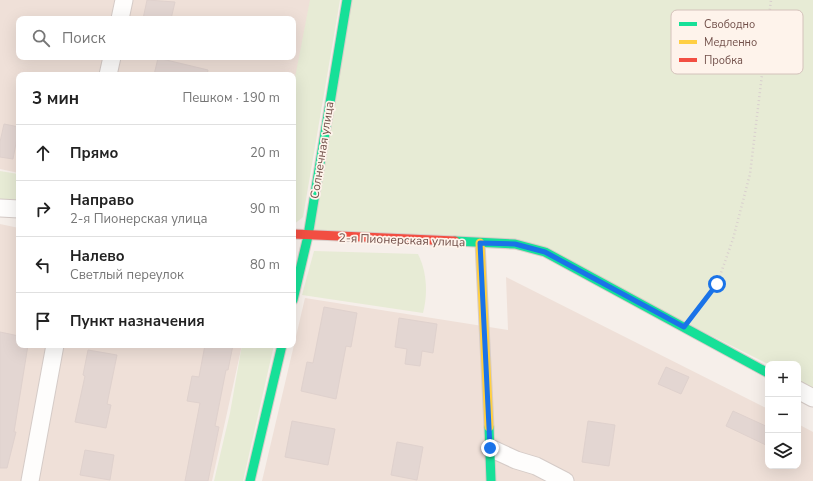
<!DOCTYPE html>
<html lang="ru">
<head>
<meta charset="utf-8">
<style>
	body { margin:0; font-family:"Nunito Sans",sans-serif; background:#f2f2f2; color:#222 }
	.controls { position:absolute; right:12px; bottom:12px; display:grid; overflow:hidden; border-radius:8px; box-shadow:0 4px 16px #0002 }
	.controls button { width:36px; height:36px; display:grid; place-items:center; padding:0; border:0; border-bottom:1px solid #e0e0e0; background:#fff; color:#222; font:20px sans-serif }
	.stop { position:absolute; width:12px; height:12px; margin:-9px; border:3px solid #1a73e8; border-radius:50%; background:#fff }
	.stop.end { background:#1a73e8; border-color:#fff; box-shadow:0 1px 4px #0008 }
	.list { margin:0; padding:0; list-style:none }
	h2 { display:flex; justify-content:space-between; align-items:center; height:52px; margin:0; padding:0 16px; font-size:17px }
	h2 small { font-size:13px; font-weight:400; color:#767676 }
	.list li { display:grid; grid-template-columns:26px 1fr auto; gap:12px; align-items:center; box-sizing:border-box; height:56px; padding:0 16px; border-top:1px solid #e0e0e0 }
	.list b { display:block; font-size:15px; white-space:nowrap }
	.list p { margin:0; font-size:13px; white-space:nowrap; color:#767676 }
	.list em { font-size:13px; font-style:normal; color:#767676 }
	.icon { flex:none; width:22px; height:22px; fill:none; stroke:currentColor; stroke-width:2; stroke-linecap:round; stroke-linejoin:round }
	.map { position:relative; flex:none; width:813px; height:481px; overflow:hidden }
	.search { position:absolute; background:#fff; box-shadow:0 4px 16px #0002; left:16px; top:16px; width:280px; height:44px; display:flex; align-items:center; gap:10px; box-sizing:border-box; padding:0 14px; border-radius:8px; color:#767676; font-size:15px }
	.panel { position:absolute; background:#fff; box-shadow:0 4px 16px #0002; left:16px; top:72px; width:280px; height:276px; border-radius:8px }
	.map>svg:first-child { display:block }
	.residential { fill:#efe0d8; fill-rule:evenodd }
	.green { fill:#e7ebd5 }
	.building { fill:#e3d6d2; stroke:#dfd1cd }
	.lines { fill:none; stroke-linecap:round; stroke-linejoin:round }
	.street-casing { stroke:#d5cbc7; stroke-width:19 }
	.fast-casing { stroke:#d7ccc8; stroke-width:11 }
	.slow-casing { stroke:#d7ccc8; stroke-width:11 }
	.jam-casing { stroke:#d7ccc8; stroke-width:11 }
	.path { stroke:#d9cfce; stroke-width:2.5; stroke-dasharray:1 3; stroke-linecap:butt }
	.street { stroke:#fefdfc; stroke-width:17 }
	.fast { stroke:#16e098; stroke-width:9 }
	.slow { stroke:#ffcf43; stroke-width:9 }
	.jam { stroke:#f24e42; stroke-width:9 }
	.route { stroke:#1a73e8; stroke-width:5 }
	.labels { text-anchor:middle; dominant-baseline:central; stroke-width:3.5; stroke-linejoin:round; paint-order:stroke }
	.street-label { font-size:12px; fill:#73514b; stroke:#fef3eb }
	.key { fill:#fef3eb; stroke:#d4c2bb; stroke-width:1 }
	.key-label { font-size:11px; fill:#73514b }
</style>
</head>
<body>
<div class="map">
<svg width="813" height="481" viewBox="0 0 813 481">
	<rect width="100%" height="100%" fill="#f6efea"/>
	<g class="residential">
		<path d="M 0,0 L 314,0 L 293,96 L 293,75 L 19,75 L 19,173 L 0,169 ZM 19,19 L 293,19 L 293,57 L 19,57 Z"/>
		<path d="M 0,224 L 19,228 L 19,345 L 242,345 L 212,481 L 0,481 Z"/>
		<path d="M 506,277 L 768,409 L 768,466 L 798,466 L 798,424 L 813,432 L 813,481 L 262,481 L 305,298 L 508,330 Z"/>
	</g>
	<g class="green">
		<path d="M 310,0 L 340,0 L 303,217 L 293,225 L 293,88 Z"/>
		<path d="M 347,0 L 813,0 L 813,398 L 798,390 L 798,364 L 768,364 L 545,252 L 308,236 Z"/>
		<path d="M 0,171 L 18,174 L 16,190 L 19,191 L 19,201 L 0,199 Z"/>
		<path d="M 314,251 L 418,254 C 427,272 428,294 423,313 L 302,295 Z"/>
		<path d="M 242,345 L 274,345 L 243,481 L 214,481 L 230,413 Z"/>
	</g>
	<g class="building">
		<path d="M 147,0 L 175,2 L 171,19 L 143,19 Z"/>
		<path d="M 158,58 L 208,70 L 207,75 L 154,75 Z"/>
		<path d="M 4,124 L 19,127 L 13,159 L 0,157 L 0,142 Z"/>
		<path d="M 324,307 L 357,313 L 351,347 L 346,346 L 336,399 L 301,391 L 307,362 L 313,363 Z"/>
		<path d="M 399,318 L 437,324 L 433,353 L 422,351 L 420,366 L 405,364 L 407,349 L 395,347 Z"/>
		<path d="M 0,332 L 19,336 L 19,345 L 28,345 L 14,432 L 16,432 L 7,468 L 0,468 Z"/>
		<path d="M 205,345 L 233,345 L 228,370 L 226,370 L 215,426 L 219,427 L 208,481 L 185,481 L 200,403 L 187,401 L 192,376 L 199,377 Z"/>
		<path d="M 88,350 L 117,355 L 107,404 L 111,405 L 106,428 L 75,422 L 85,376 L 83,375 Z"/>
		<path d="M 666,367 L 689,377 L 681,394 L 658,384 Z"/>
		<path d="M 733,411 L 768,427 L 768,446 L 726,426 Z"/>
		<path d="M 292,421 L 335,429 L 328,465 L 285,457 Z"/>
		<path d="M 588,421 L 615,425 L 609,466 L 582,462 Z"/>
		<path d="M 397,442 L 423,447 L 417,480 L 391,475 Z"/>
		<path d="M 85,450 L 114,455 L 110,480 L 80,475 Z"/>
	</g>
	<g class="lines">
		<defs>
			<g id="street">
				<path d="M 120,19 L 124,0"/>
				<path d="M 108,75 L 112,57"/>
				<path d="M 0,208 L 19,209"/>
				<path d="M 798,390 L 813,398"/>
				<path d="M 490,448 L 516,460 L 536,466 L 565,481"/>
				<path d="M 30,481 L 55,345"/>
			</g>
			<g id="fast">
				<path d="M 455,241 L 515,244 L 545,252 L 768,373"/>
				<path d="M 293,300 L 308,236 L 347,0"/>
				<path d="M 489,427 L 491,481"/>
				<path d="M 250,481 L 282,345"/>
			</g>
			<path id="slow" d="M 480,243 L 489,427"/>
			<path id="jam" d="M 293,234 L 455,241"/>
		</defs>
		<use href="#street" class="street-casing"/>
		<use href="#fast" class="fast-casing"/>
		<use href="#slow" class="slow-casing"/>
		<use href="#jam" class="jam-casing"/>
		<path class="path" d="M 695,312 L 717,284 L 733,239 L 750,174 L 771,0"/>
		<use href="#street" class="street"/>
		<use href="#fast" class="fast"/>
		<use href="#slow" class="slow"/>
		<use href="#jam" class="jam"/>
	</g>
	<g class="lines">
		<path class="route" d="M 490,448 L 480,243 L 515,244 L 545,252 L 684,327 L 717,284"/>
	</g>
	<g class="labels">
		<g class="street-label">
			<text transform="translate(322 150) rotate(-81)">Солнечная улица</text>
			<text transform="translate(402 240) rotate(2)">2-я Пионерская улица</text>
		</g>
	</g>
	<rect x="671" y="10" width="132" height="64" rx="6" class="key"/>
	<rect x="679" y="22" width="18" height="4" fill="#16e098"/>
	<rect x="679" y="40" width="18" height="4" fill="#ffcf43"/>
	<rect x="679" y="58" width="18" height="4" fill="#f24e42"/>
	<g class="key-label">
		<text x="704" y="28">Свободно</text>
		<text x="704" y="46">Медленно</text>
		<text x="704" y="64">Пробка</text>
	</g>
</svg>
<div class="controls">
<button>+</button>
<button>−</button>
<button><svg class="icon" aria-label="layers" viewBox="0 0 24 24"><path d="M12 4l9 5-9 5-9-5zM3 14l9 5 9-5"/></svg></button>
</div>
<div class="stop" style="left:717px;top:284px"></div>
<div class="stop end" style="left:490px;top:448px"></div>
<div class="search"><svg class="icon" aria-label="search" viewBox="0 0 24 24"><circle cx="10" cy="10" r="6"/><path d="M15 15l6 6"/></svg>Поиск</div>
<section class="panel">
<h2>3 мин<small>Пешком · 190 m</small></h2>
<ul class="list">
<li><svg class="icon" aria-label="ahead" viewBox="0 0 24 24"><path d="M12 20V5M6 11l6-6 6 6"/></svg><div><b>Прямо</b></div><em>20 m</em></li>
<li><svg class="icon" aria-label="right" viewBox="0 0 24 24"><path d="M7 20v-9h11M14 6l5 5-5 5"/></svg><div><b>Направо</b><p>2-я Пионерская улица</p></div><em>90 m</em></li>
<li><svg class="icon" aria-label="left" viewBox="0 0 24 24"><path d="M17 20v-9H6M10 6l-5 5 5 5"/></svg><div><b>Налево</b><p>Светлый переулок</p></div><em>80 m</em></li>
<li><svg class="icon" aria-label="arrive" viewBox="0 0 24 24"><path d="M6 21V4h12l-3 4 3 4H6"/></svg><div><b>Пункт назначения</b></div></li>
</ul>
</section>
</div>
</body>
</html>
